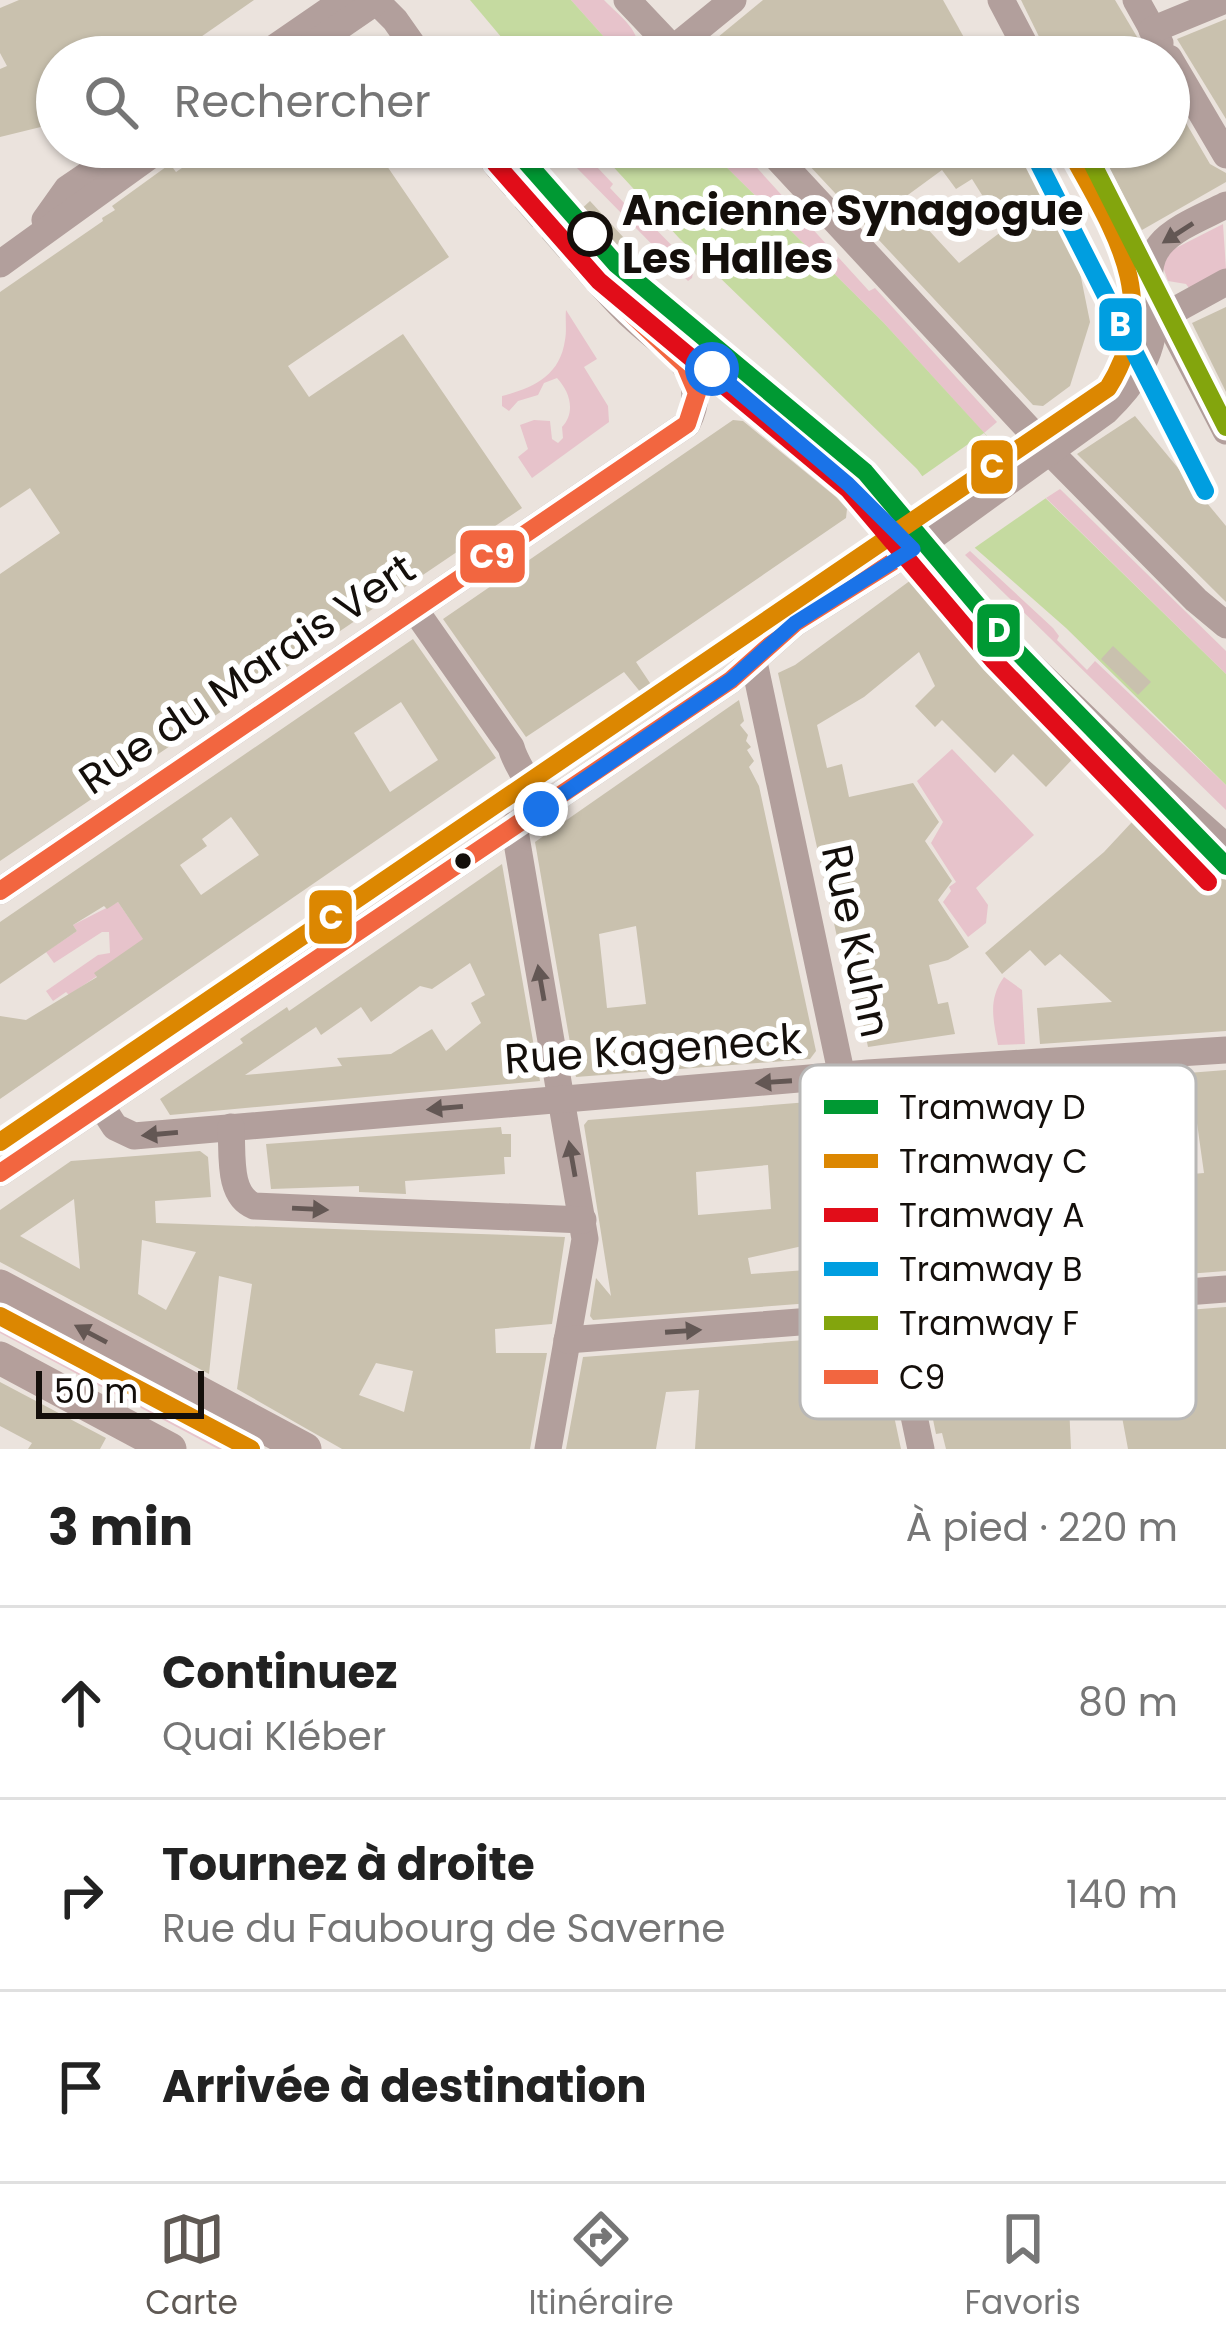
<!DOCTYPE html>
<html lang="fr">
<head>
<meta charset="utf-8">
<style>
	body { margin:0; font-family:Poppins,sans-serif; background:#f2f2f2; color:#222 }
	.scale { position:absolute; left:36px; bottom:30px; width:168px; box-sizing:border-box; padding-left:12px; border:6px solid #140f0b; border-top:0; font-size:33px; line-height:42px; white-space:nowrap; color:#140f0b; -webkit-text-stroke:9px #fff; paint-order:stroke }
	.stop { position:absolute; width:36px; height:36px; margin:-27px; border:9px solid #1a73e8; border-radius:50%; background:#fff }
	.stop.end { background:#1a73e8; border-color:#fff; box-shadow:0 3px 12px #0008 }
	.list { margin:0; padding:0; list-style:none }
	h2 { display:flex; justify-content:space-between; align-items:center; height:156px; margin:0; padding:0 48px; font-size:51px }
	h2 small { font-size:39px; font-weight:400; color:#767676 }
	.list li { display:grid; grid-template-columns:78px 1fr auto; gap:36px; align-items:center; box-sizing:border-box; height:192px; padding:0 48px; border-top:3px solid #e0e0e0 }
	.list b { display:block; font-size:45px; white-space:nowrap }
	.list p { margin:0; font-size:39px; white-space:nowrap; color:#767676 }
	.list em { font-size:39px; font-style:normal; color:#767676 }
	.icon { flex:none; width:66px; height:66px; fill:none; stroke:currentColor; stroke-width:2; stroke-linecap:round; stroke-linejoin:round }
	.map { position:relative; flex:none; width:1226px; height:1449px; overflow:hidden }
	.search { position:absolute; background:#fff; box-shadow:0 3px 9px #0004; left:36px; right:36px; top:36px; height:132px; display:flex; align-items:center; gap:30px; box-sizing:border-box; padding:0 42px; border-radius:66px; color:#767676; font-size:45px }
	.sheet { height:732px; background:#fff }
	nav { display:flex; justify-content:space-around; align-items:center; box-sizing:border-box; height:168px; border-top:3px solid #e0e0e0; background:#fff; font-size:33px; color:#767676 }
	nav a { display:grid; justify-items:center; gap:6px }
	nav .on { color:#5f5954 }
	.map>svg:first-child { display:block }
	.green { fill:#e7c3cb }
	.water { fill:#c5daa0 }
	.pier { fill:#ebe3dd }
	.building { fill:#c9c1ae; fill-rule:evenodd }
	.lines { fill:none; stroke-linecap:round; stroke-linejoin:round }
	.minor-tunnel { stroke:#cbc3be; stroke-width:27; stroke-dasharray:27 14; stroke-linecap:butt }
	.minor { stroke:#b29f9c; stroke-width:27 }
	.major { stroke:#b49f9b; stroke-width:33 }
	.bus-1-casing { stroke:#fff; stroke-width:27 }
	.bus-1 { stroke:#f26640; stroke-width:18 }
	.tram-1-casing { stroke:#fff; stroke-width:27 }
	.tram-2-casing { stroke:#fff; stroke-width:27 }
	.tram-3-casing { stroke:#fff; stroke-width:27 }
	.tram-4-casing { stroke:#fff; stroke-width:27 }
	.tram-5-casing { stroke:#fff; stroke-width:27 }
	.tram-1 { stroke:#093; stroke-width:18 }
	.tram-2 { stroke:#dc8701; stroke-width:18 }
	.tram-3 { stroke:#e10d19; stroke-width:18 }
	.tram-4 { stroke:#009ee0; stroke-width:18 }
	.tram-5 { stroke:#83a50d; stroke-width:18 }
	.oneway { fill:#635754 }
	.oneway2 { fill:#645753 }
	.route { stroke:#1a73e8; stroke-width:15 }
	.stop-dot { fill:#fff; stroke:#140f0b; stroke-width:6 }
	.bus-dot { fill:#140f0b; stroke:#fff; stroke-width:4.5 }
	.labels { text-anchor:middle; dominant-baseline:central; stroke-width:12; stroke-linejoin:round; paint-order:stroke }
	.stop-label { font-size:42px; font-weight:bold; fill:#140f0b; stroke:#fff; text-anchor:start }
	.street-label { font-size:42px; fill:#140f0b; stroke:#fff }
	.key { fill:#fff; stroke:#b8b7b6; stroke-width:3 }
	.key-label { font-size:33px; fill:#140f0b }
	.line-badge { stroke:#fff; stroke-width:4.5 }
	.badge-label { font-size:33px; text-anchor:middle; font-weight:bold; fill:#fff }
</style>
</head>
<body>
<div class="map">
<svg width="1226" height="1449" viewBox="0 0 1226 1449">
	<rect width="100%" height="100%" fill="#ebe3dd"/>
	<g class="green">
		<path d="M 571,0 L 604,0 C 619,16 646,33 635,56 L 622,57 Z"/>
		<path d="M 706,147 L 738,147 L 869,291 L 875,288 L 997,422 L 984,433 L 883,322 Z"/>
		<path d="M 581,150 L 613,184 L 610,188 L 626,205 L 630,203 L 694,268 L 692,278 L 688,281 L 574,165 L 573,160 Z"/>
		<path d="M 1223,224 L 1226,269 L 1189,288 L 1186,284 L 1168,281 L 1163,267 L 1170,251 Z"/>
		<path d="M 566,310 L 597,359 L 584,367 L 608,406 L 609,422 L 532,478 L 518,457 L 528,449 L 520,425 L 534,420 L 550,421 L 552,439 L 558,443 L 563,438 L 562,427 C 576,412 570,392 557,378 L 544,383 L 538,395 L 518,401 L 509,411 L 502,406 L 502,396 C 533,388 560,376 565,340 C 567,330 565,319 566,310 Z"/>
		<path d="M 1060,489 L 1226,651 L 1226,674 L 1046,498 Z"/>
		<path d="M 970,551 L 1053,628 L 1059,636 L 1057,640 L 1087,670 L 1095,661 L 1226,785 L 1226,810 L 965,555 Z"/>
		<path d="M 952,749 L 1034,835 L 976,888 L 988,905 L 986,923 L 968,937 L 943,902 L 951,891 L 949,887 L 956,882 L 931,843 L 943,822 L 917,781 Z"/>
		<path d="M 118,902 L 146,943 L 69,995 L 66,992 L 53,1001 L 46,991 L 98,955 L 110,953 L 109,932 L 102,932 L 54,963 L 46,952 L 77,931 L 73,925 Z"/>
		<path d="M 1004,977 L 1022,990 L 1025,1044 L 998,1045 C 993,1019 988,999 1004,977 Z"/>
		<path d="M 0,1310 L 260,1449 L 218,1449 L 0,1333 Z"/>
	</g>
	<g class="water">
		<path d="M 470,0 L 571,0 L 622,57 L 518,57 Z"/>
		<path d="M 595,147 L 706,147 L 883,322 L 1032,485 L 1226,674 L 1226,785 L 1066,628 L 975,548 L 917,469 L 679,238 Z"/>
	</g>
	<path class="pier" d="M 984,433 L 1046,498 L 970,551 L 917,480 Z"/>
	<g class="building">
		<path d="M 19,0 L 254,0 L 172,57 L 57,57 L 57,123 L 0,137 L 0,69 L 7,66 L 0,53 L 0,8 Z"/>
		<path d="M 763,0 L 943,0 L 975,57 L 701,57 L 712,42 Z"/>
		<path d="M 1021,0 L 1115,0 L 1149,57 L 1049,57 Z"/>
		<path d="M 1226,19 L 1226,119 L 1177,39 Z"/>
		<path d="M 1169,94 L 1210,164 L 1226,173 L 1226,182 L 1142,230 L 1098,147 L 1169,147 Z"/>
		<path d="M 213,147 L 374,147 L 449,257 L 288,366 L 309,397 L 403,334 L 522,508 L 0,861 L 0,574 L 60,533 L 30,488 L 0,508 L 0,292 L 103,221 L 102,218 L 115,210 L 112,206 L 170,164 L 176,172 Z"/>
		<path d="M 792,147 L 1026,147 L 1069,218 L 1090,322 L 1070,386 L 1043,406 L 1033,405 ZM 942,170 L 956,189 L 972,179 L 987,203 L 993,199 L 1009,226 L 959,263 L 901,200 Z"/>
		<path d="M 590,201 L 624,238 L 599,262 L 564,225 Z"/>
		<path d="M 1226,307 L 1226,392 L 1192,323 Z"/>
		<path d="M 1135,416 L 1226,526 L 1226,602 L 1077,454 Z"/>
		<path d="M 733,420 L 743,421 L 836,497 L 847,509 L 846,518 L 636,662 L 656,692 L 646,699 L 624,672 L 526,737 L 443,619 Z"/>
		<path d="M 911,580 L 1082,749 L 1046,787 L 1013,754 L 995,773 L 942,720 L 935,727 L 915,706 L 935,686 L 919,652 L 864,697 L 817,725 L 827,768 L 842,764 L 849,797 L 913,783 L 939,822 L 925,841 L 952,881 L 938,900 L 969,947 L 948,960 L 929,965 L 938,1004 L 948,1002 L 955,1034 L 868,1047 L 851,966 L 844,968 L 778,673 L 795,665 Z"/>
		<path d="M 413,639 L 496,758 L 0,1099 L 0,1016 L 26,1020 L 97,977 L 94,973 L 143,939 L 118,902 L 107,909 L 104,906 L 73,925 L 77,931 L 0,984 L 0,922 ZM 401,702 L 438,760 L 390,792 L 354,733 ZM 231,817 L 259,855 L 201,895 L 180,865 L 207,846 L 202,839 Z"/>
		<path d="M 1113,646 L 1151,682 L 1138,695 L 1101,659 Z"/>
		<path d="M 739,700 L 744,721 L 740,725 L 748,735 L 746,741 L 751,747 L 747,750 L 754,761 L 749,767 L 759,786 L 816,1051 L 810,1059 L 576,1077 L 535,842 ZM 636,926 L 646,1004 L 607,1008 L 599,934 Z"/>
		<path d="M 1133,795 L 1226,880 L 1226,1031 L 1040,1044 L 1037,1008 L 1112,1002 L 1060,954 L 1045,966 L 1030,950 L 1002,974 L 985,953 L 1104,852 L 1132,822 L 1120,810 Z"/>
		<path d="M 502,864 L 540,1081 L 170,1115 L 160,1099 L 243,1043 L 240,1039 L 287,1007 L 289,1011 ZM 470,963 L 485,995 L 471,1003 L 481,1023 L 446,1051 L 432,1029 L 391,1054 L 337,1058 L 342,1066 L 245,1075 L 316,1027 L 321,1035 L 361,1007 L 371,1022 L 420,986 L 432,989 Z"/>
		<path d="M 1226,1070 L 1226,1271 L 910,1295 L 906,1292 L 866,1104 L 870,1098 ZM 1195,1109 L 1204,1173 L 1167,1176 L 1161,1112 ZM 974,1190 L 975,1229 L 943,1236 L 934,1194 Z"/>
		<path d="M 821,1101 L 829,1108 L 855,1229 L 852,1235 L 748,1258 L 751,1274 L 862,1266 L 868,1293 L 863,1299 L 593,1320 L 590,1316 L 596,1278 L 611,1296 L 584,1125 L 588,1120 ZM 768,1165 L 771,1209 L 698,1215 L 696,1172 Z"/>
		<path d="M 501,1127 L 502,1134 L 511,1134 L 511,1157 L 504,1157 L 505,1174 L 405,1181 L 406,1194 L 359,1192 L 359,1186 L 271,1189 L 266,1144 Z"/>
		<path d="M 200,1151 L 208,1157 L 211,1197 L 155,1201 L 156,1223 L 565,1237 L 552,1324 L 495,1329 L 496,1353 L 547,1353 L 530,1449 L 342,1449 L 237,1389 L 252,1284 L 219,1276 L 209,1374 L 0,1262 L 0,1210 L 71,1161 ZM 74,1199 L 80,1269 L 20,1236 ZM 142,1240 L 196,1252 L 166,1310 L 138,1294 ZM 376,1363 L 413,1371 L 404,1412 L 359,1395 Z"/>
		<path d="M 1226,1307 L 1226,1449 L 1128,1449 L 1111,1358 L 1067,1361 L 1071,1449 L 946,1449 L 942,1433 L 936,1434 L 916,1337 L 920,1331 Z"/>
		<path d="M 870,1335 L 878,1340 L 901,1449 L 695,1449 L 699,1390 L 666,1392 L 656,1449 L 566,1449 L 583,1357 Z"/>
		<path d="M 0,1382 L 106,1438 L 100,1449 L 28,1449 L 32,1443 L 0,1426 Z"/>
	</g>
	<g class="lines">
		<path class="minor-tunnel" d="M 498,167 L 600,284"/>
		<g class="minor">
			<path d="M 375,0 L 395,20 L 421,57"/>
			<path d="M 627,0 L 681,57"/>
			<path d="M 1001,0 L 1031,57"/>
			<path d="M 1136,0 L 1160,43"/>
			<path d="M 1152,30 L 1225,0"/>
			<path d="M 261,57 L 344,0"/>
			<path d="M 295,57 L 378,0"/>
			<path d="M 663,57 L 733,0"/>
			<path d="M 1169,58 L 1226,155"/>
			<path d="M 484,147 L 498,167"/>
			<path d="M 767,147 L 1050,452 L 1196,600 L 1226,625"/>
			<path d="M 1078,147 L 1226,431"/>
			<path d="M 552,149 L 555,147"/>
			<path d="M 45,220 L 67,189 L 129,147"/>
			<path d="M 0,264 L 162,147"/>
			<path d="M 1168,314 L 1226,282"/>
			<path d="M 681,342 L 848,484 L 924,562 L 1137,768 L 1226,847"/>
			<path d="M 415,610 L 511,747 C 517,770 535,786 541,809"/>
			<path d="M 754,662 L 921,1449"/>
			<path d="M 514,825 L 585,1239 L 548,1449"/>
			<path d="M 0,891 L 687,424 C 714,371 667,350 633,318 C 621,307 611,295 600,284"/>
			<path d="M 102,1107 L 115,1127 L 134,1136 L 868,1073 L 1226,1050"/>
			<path d="M 231,1127 C 233,1153 227,1195 254,1206 L 583,1220"/>
			<path d="M 0,1173 L 731,680 L 795,623 L 929,539 L 1106,411 C 1132,386 1153,357 1154,319 C 1154,294 1141,268 1160,245 C 1175,227 1205,216 1226,205"/>
			<path d="M 567,1340 L 1226,1289"/>
		</g>
		<g class="major">
			<path d="M 0,1286 L 305,1449"/>
			<path d="M 0,1358 L 170,1449"/>
		</g>
		<defs>
			<g id="bus-1">
				<path d="M 663,327 L 848,484 L 913,549"/>
				<path d="M 0,891 L 687,424 L 697,393 L 685,365 L 600,284 L 484,147"/>
				<path d="M 0,1173 L 731,680 L 795,623 L 913,549"/>
			</g>
		</defs>
		<use href="#bus-1" class="bus-1-casing"/>
		<use href="#bus-1" class="bus-1"/>
		<defs>
			<path id="tram-1" d="M 513,147 L 616,264 L 865,472 L 1011,645 L 1226,866"/>
			<g id="tram-2">
				<path d="M 0,1142 L 1108,388 C 1164,299 1112,228 1068,147"/>
				<path d="M 0,1316 L 251,1449"/>
			</g>
			<path id="tram-3" d="M 495,163 L 599,281 L 848,489 L 993,660 L 1208,882"/>
			<path id="tram-4" d="M 1036,158 L 1205,491"/>
			<path id="tram-5" d="M 1084,147 L 1226,427"/>
		</defs>
		<use href="#tram-1" class="tram-1-casing"/>
		<use href="#tram-2" class="tram-2-casing"/>
		<use href="#tram-3" class="tram-3-casing"/>
		<use href="#tram-4" class="tram-4-casing"/>
		<use href="#tram-5" class="tram-5-casing"/>
		<use href="#tram-1" class="tram-1"/>
		<use href="#tram-2" class="tram-2"/>
		<use href="#tram-3" class="tram-3"/>
		<use href="#tram-4" class="tram-4"/>
		<use href="#tram-5" class="tram-5"/>
	</g>
	<defs><path id="oneway-solid" d="M-6-.8H1V-3.2L6.5 0L1 3.2V.8H-6Z" transform="scale(3)"/></defs>
	<g class="oneway">
		<use href="#oneway-solid" transform="translate(1178 233) rotate(147)"/>
		<use href="#oneway-solid" transform="translate(541 983) rotate(-100)"/>
		<use href="#oneway-solid" transform="translate(774 1082) rotate(176)"/>
		<use href="#oneway-solid" transform="translate(445 1108) rotate(175)"/>
		<use href="#oneway-solid" transform="translate(160 1134) rotate(175)"/>
		<use href="#oneway-solid" transform="translate(572 1159) rotate(-100)"/>
		<use href="#oneway-solid" transform="translate(310 1209) rotate(3)"/>
		<use href="#oneway-solid" transform="translate(683 1331) rotate(-4)"/>
	</g>
	<use class="oneway2" href="#oneway-solid" transform="translate(91 1334) rotate(-152)"/>
	<g class="lines">
		<path class="route" d="M 541,809 L 731,680 L 795,623 L 913,549 L 848,484 L 712,369"/>
	</g>
	<circle class="stop-dot" cx="590" cy="234" r="20"/>
	<circle class="bus-dot" cx="463" cy="861" r="10"/>
	<g class="labels">
		<g class="stop-label">
			<text x="622" y="210">Ancienne Synagogue<tspan x="622" dy="48">Les Halles</tspan></text>
		</g>
		<g class="street-label">
			<text transform="translate(247 674) rotate(-34)">Rue du Marais Vert</text>
			<text transform="translate(856 941) rotate(78)">Rue Kuhn</text>
			<text transform="translate(653 1049) rotate(-4)">Rue Kageneck</text>
		</g>
	</g>
	<rect x="800" y="1065" width="396" height="354" rx="18" class="key"/>
	<rect x="824" y="1100" width="54" height="14" fill="#093"/>
	<rect x="824" y="1154" width="54" height="14" fill="#dc8701"/>
	<rect x="824" y="1208" width="54" height="14" fill="#e10d19"/>
	<rect x="824" y="1262" width="54" height="14" fill="#009ee0"/>
	<rect x="824" y="1316" width="54" height="14" fill="#83a50d"/>
	<rect x="824" y="1370" width="54" height="14" fill="#f26640"/>
	<g class="key-label">
		<text x="899" y="1119">Tramway D</text>
		<text x="899" y="1173">Tramway C</text>
		<text x="899" y="1227">Tramway A</text>
		<text x="899" y="1281">Tramway B</text>
		<text x="899" y="1335">Tramway F</text>
		<text x="899" y="1389">C9</text>
	</g>
	<g class="line-badge">
		<rect x="1097" y="296" width="47" height="57" rx="12" fill="#009ee0"/>
		<rect x="969" y="438" width="46" height="58" rx="12" fill="#dc8701"/>
		<rect x="458" y="528" width="69" height="57" rx="12" fill="#f26640"/>
		<rect x="975" y="602" width="47" height="57" rx="12" fill="#093"/>
		<rect x="307" y="888" width="47" height="58" rx="12" fill="#dc8701"/>
	</g>
	<g class="badge-label">
		<text x="1120" y="336">B</text>
		<text x="992" y="478">C</text>
		<text x="492" y="568">C9</text>
		<text x="999" y="642">D</text>
		<text x="331" y="929">C</text>
	</g>
</svg>
<div class="scale">50 m</div>
<div class="stop" style="left:712px;top:369px"></div>
<div class="stop end" style="left:541px;top:809px"></div>
<div class="search"><svg class="icon" aria-label="search" viewBox="0 0 24 24"><circle cx="10" cy="10" r="6"/><path d="M15 15l6 6"/></svg>Rechercher</div>
</div>
<section class="sheet">
<h2>3 min<small>À pied · 220 m</small></h2>
<ul class="list">
<li><svg class="icon" aria-label="ahead" viewBox="0 0 24 24"><path d="M12 20V5M6 11l6-6 6 6"/></svg><div><b>Continuez</b><p>Quai Kléber</p></div><em>80 m</em></li>
<li><svg class="icon" aria-label="right" viewBox="0 0 24 24"><path d="M7 20v-9h11M14 6l5 5-5 5"/></svg><div><b>Tournez à droite</b><p>Rue du Faubourg de Saverne</p></div><em>140 m</em></li>
<li><svg class="icon" aria-label="arrive" viewBox="0 0 24 24"><path d="M6 21V4h12l-3 4 3 4H6"/></svg><div><b>Arrivée à destination</b></div></li>
</ul>
</section>
<nav>
<a class="on"><svg class="icon" aria-label="map" viewBox="0 0 24 24"><path d="M3 6l6-2 6 2 6-2v14l-6 2-6-2-6 2zM9 4v14M15 6v14"/></svg>Carte</a>
<a><svg class="icon" aria-label="directions" viewBox="0 0 24 24"><path d="M12 3l9 9-9 9-9-9zM9 14v-3h6M13 9l2 2-2 2"/></svg>Itinéraire</a>
<a><svg class="icon" aria-label="saved" viewBox="0 0 24 24"><path d="M7 4h10v16l-5-4-5 4z"/></svg>Favoris</a>
</nav>
</body>
</html>
